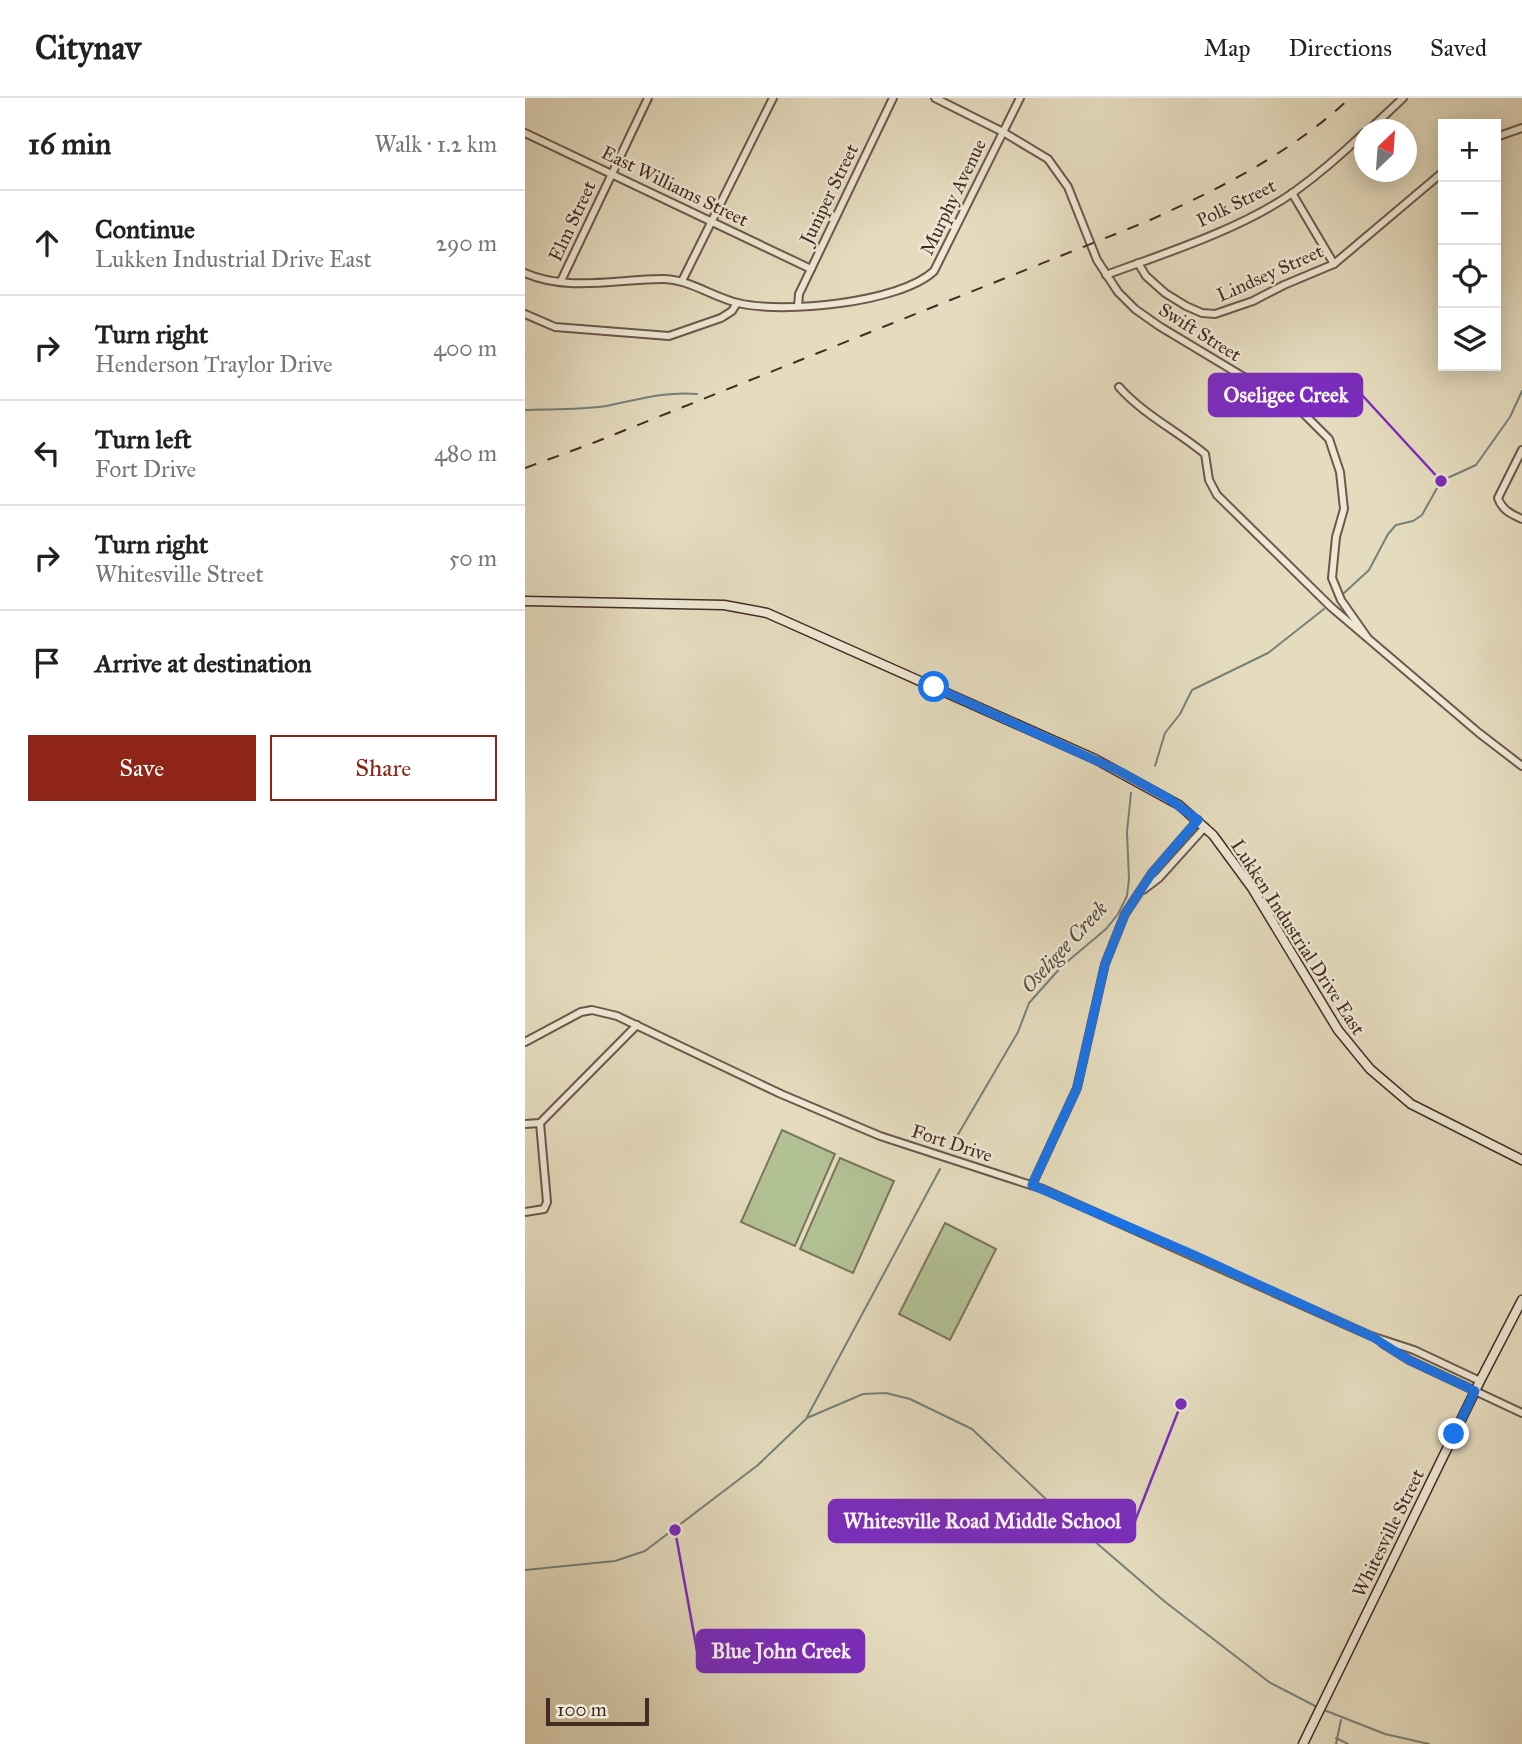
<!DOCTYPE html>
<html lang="en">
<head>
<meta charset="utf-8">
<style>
	body { margin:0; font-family:"IM FELL Great Primer",serif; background:#f2f2f2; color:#222 }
	.controls { position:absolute; right:21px; top:21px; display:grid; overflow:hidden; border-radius:0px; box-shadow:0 4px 18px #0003 }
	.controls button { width:63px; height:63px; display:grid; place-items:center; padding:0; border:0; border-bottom:2px solid #e0e0e0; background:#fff; color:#222; font:35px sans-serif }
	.compass { position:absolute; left:829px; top:21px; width:63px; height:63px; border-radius:50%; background:#fff; box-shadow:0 4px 18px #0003; rotate:25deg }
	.scale { position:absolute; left:21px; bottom:18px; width:103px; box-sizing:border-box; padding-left:7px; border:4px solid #442c24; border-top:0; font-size:19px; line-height:24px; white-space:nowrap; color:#442c24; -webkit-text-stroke:5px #eee8d5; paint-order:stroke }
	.stop { position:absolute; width:21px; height:21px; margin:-16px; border:5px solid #1a73e8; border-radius:50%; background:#fff }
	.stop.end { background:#1a73e8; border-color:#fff; box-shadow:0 2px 7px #0008 }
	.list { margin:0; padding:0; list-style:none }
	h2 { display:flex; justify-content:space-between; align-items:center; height:91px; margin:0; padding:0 28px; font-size:30px }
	h2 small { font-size:23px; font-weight:400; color:#767676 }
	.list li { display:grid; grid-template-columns:46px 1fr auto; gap:21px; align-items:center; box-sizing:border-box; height:105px; padding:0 28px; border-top:2px solid #e0e0e0 }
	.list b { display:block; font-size:26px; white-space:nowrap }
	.list p { margin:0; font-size:23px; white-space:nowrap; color:#767676 }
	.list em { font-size:23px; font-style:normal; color:#767676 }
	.actions { display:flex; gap:14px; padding:21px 28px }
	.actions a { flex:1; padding:16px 0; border:2px solid #8f2418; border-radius:0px; text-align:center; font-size:24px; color:#8f2418 }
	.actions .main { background:#8f2418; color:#fff }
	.icon { flex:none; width:38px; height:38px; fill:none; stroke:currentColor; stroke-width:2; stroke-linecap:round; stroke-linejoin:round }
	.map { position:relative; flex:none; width:997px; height:1646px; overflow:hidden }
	header { display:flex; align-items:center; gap:42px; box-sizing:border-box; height:98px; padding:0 35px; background:#fff; border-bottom:2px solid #e0e0e0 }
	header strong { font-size:33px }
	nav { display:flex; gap:38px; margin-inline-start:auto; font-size:24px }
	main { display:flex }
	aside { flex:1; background:#fff }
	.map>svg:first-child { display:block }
	.green { fill:#b2c194; stroke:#7b765c; stroke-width:2 }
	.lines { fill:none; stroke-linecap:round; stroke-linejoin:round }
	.stream { stroke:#758279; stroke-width:2 }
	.street-casing { stroke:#6c584b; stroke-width:10 }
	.secondary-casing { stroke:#442c24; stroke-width:11 }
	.street { stroke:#eee8d5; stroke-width:6 }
	.secondary { stroke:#eee8d5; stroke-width:8 }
	.rail { stroke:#442c24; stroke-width:2; stroke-dasharray:12 12; stroke-linecap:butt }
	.route { stroke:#1a73e8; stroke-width:9 }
	.labels { text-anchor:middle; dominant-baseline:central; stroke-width:5; stroke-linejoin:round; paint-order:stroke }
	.street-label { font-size:19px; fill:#442c24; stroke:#eee8d5 }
	.water-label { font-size:21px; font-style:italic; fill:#544940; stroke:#eee8d5 }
	.leader { fill:none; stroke:#7b2cbf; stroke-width:2.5 }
	.callout-dot { fill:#7b2cbf; stroke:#eee8d5; stroke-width:2.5 }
	.callout { fill:#7b2cbf; stroke:#7b2cbf; stroke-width:2.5 }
	.callout-label { font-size:21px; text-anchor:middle; font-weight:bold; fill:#fff }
</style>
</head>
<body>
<header>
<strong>Citynav</strong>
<nav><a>Map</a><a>Directions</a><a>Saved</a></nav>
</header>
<main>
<aside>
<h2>16 min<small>Walk · 1.2 km</small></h2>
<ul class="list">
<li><svg class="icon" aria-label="ahead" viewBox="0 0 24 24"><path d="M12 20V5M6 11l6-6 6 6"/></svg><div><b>Continue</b><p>Lukken Industrial Drive East</p></div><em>290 m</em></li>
<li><svg class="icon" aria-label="right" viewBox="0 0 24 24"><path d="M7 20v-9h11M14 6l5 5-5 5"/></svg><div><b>Turn right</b><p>Henderson Traylor Drive</p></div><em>400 m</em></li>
<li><svg class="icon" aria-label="left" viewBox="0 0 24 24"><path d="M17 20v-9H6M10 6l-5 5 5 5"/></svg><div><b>Turn left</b><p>Fort Drive</p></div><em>480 m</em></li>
<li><svg class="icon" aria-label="right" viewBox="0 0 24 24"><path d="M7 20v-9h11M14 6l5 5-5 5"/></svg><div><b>Turn right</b><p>Whitesville Street</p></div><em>50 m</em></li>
<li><svg class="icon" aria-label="arrive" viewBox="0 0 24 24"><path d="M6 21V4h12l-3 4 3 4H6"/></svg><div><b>Arrive at destination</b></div></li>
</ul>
<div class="actions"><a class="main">Save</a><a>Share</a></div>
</aside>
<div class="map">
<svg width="997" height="1646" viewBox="0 0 997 1646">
	<rect width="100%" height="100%" fill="#e5dcbf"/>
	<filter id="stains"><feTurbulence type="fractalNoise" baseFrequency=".00286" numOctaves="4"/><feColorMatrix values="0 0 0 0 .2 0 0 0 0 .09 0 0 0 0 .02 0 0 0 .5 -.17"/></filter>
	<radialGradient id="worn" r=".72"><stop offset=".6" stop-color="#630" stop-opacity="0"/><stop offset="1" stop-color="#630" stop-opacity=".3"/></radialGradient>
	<g class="green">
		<path d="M 257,1032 L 310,1056 L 270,1148 L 216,1124 Z"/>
		<path d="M 315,1060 L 369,1083 L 328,1175 L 275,1151 Z"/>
		<path d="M 420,1125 L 471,1151 L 425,1242 L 374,1216 Z"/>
	</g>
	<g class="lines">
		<g class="stream">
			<path d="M 0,312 C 27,311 55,312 81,308 C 112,302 141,293 172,296"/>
			<path d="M 819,495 L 844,472 L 863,436 L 871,427 L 888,423 L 897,417 L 916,383 L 951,367 L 985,319 L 997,293"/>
			<path d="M 630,668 L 640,635 L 655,616 L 667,592 L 743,555 L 799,511"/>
			<path d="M 428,1045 L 493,934 L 504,905 L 537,868 L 581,831 L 593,816 L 602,798 L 604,781 L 602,734 L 606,695"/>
			<path d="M 282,1319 L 415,1071"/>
			<path d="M 0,1472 L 90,1463 L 120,1453 L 233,1367 L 282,1320 L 338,1296 L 361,1295 L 385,1301 L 447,1331 L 525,1405 L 639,1503 L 744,1584 L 794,1610"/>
			<path d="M 799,1612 L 860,1636 L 904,1646"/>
			<path d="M 811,1640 L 823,1646"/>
			<path d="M 811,1646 L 816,1622"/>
		</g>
		<defs>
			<g id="street">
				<path d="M 410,0 L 478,34 L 523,61 L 543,89 L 572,162 L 593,194 L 610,211 L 634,228 L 777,314 L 804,341 L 815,374 L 819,411 L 811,439 L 807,480 L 816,502 L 842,539"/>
				<path d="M 844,32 L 878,0"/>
				<path d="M 0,35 L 286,171"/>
				<path d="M 971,39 L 997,30"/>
				<path d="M 767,95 L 809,166"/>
				<path d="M 613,165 L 621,178 L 640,195 L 661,208 L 677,215 L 690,216 L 728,203 L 759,187 L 809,166 L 918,74"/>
				<path d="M 0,175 C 42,194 93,181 137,181 C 165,181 187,199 213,205 C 258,216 375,205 409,173 L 495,0"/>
				<path d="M 581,177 C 641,155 716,131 769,94 C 794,76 817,56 839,35"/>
				<path d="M 36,183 L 123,0"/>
				<path d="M 157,183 L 248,0"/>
				<path d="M 273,208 L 274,196 L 286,171 L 368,0"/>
				<path d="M 0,216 L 30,229 L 144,238 L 196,220 L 207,213 L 212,205"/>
				<path d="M 594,289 C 619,317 651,332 680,356 L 684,382 L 692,397 L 806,509 L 954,635 L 997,668"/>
				<path d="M 997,352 L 973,400 C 977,412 986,416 997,421"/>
				<path d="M 618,792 L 634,780 L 680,729"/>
				<path d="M 0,944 L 56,914 L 67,912 L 92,918 L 256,996 L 355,1038 L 518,1091 L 846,1238 L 889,1252 L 955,1283"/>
				<path d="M 0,1026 L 15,1025 L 112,927"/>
				<path d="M 507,1087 L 552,990 L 580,866 L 600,816 L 627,775 L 673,722"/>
				<path d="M 0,1114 L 19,1111 L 22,1104 L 15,1025"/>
				<path d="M 857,1245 L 884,1262 L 997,1315"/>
			</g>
			<g id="secondary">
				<path d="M 0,503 L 199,507 L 242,515 L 570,661 L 654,707 L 688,737 L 727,790 L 813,932 L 845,971 L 886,1006 L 997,1062"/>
				<path d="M 778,1646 L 955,1283 L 997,1202"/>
			</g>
		</defs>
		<use href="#street" class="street-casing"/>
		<use href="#secondary" class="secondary-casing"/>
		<use href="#street" class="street"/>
		<use href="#secondary" class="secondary"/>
		<path class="rail" d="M 0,370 L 68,345 L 623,123 C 696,90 766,55 825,0"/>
	</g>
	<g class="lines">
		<path class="route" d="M 409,589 L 594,673 L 643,700 L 673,722 L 627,775 L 600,816 L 580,866 L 552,990 L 507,1087 L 669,1157 L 846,1238 L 884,1262 L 950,1293 L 929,1336"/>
	</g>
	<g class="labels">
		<g class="street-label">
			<text transform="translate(150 88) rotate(26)">East Williams Street</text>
			<text transform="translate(304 96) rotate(-64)">Juniper Street</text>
			<text transform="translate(428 99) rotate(-64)">Murphy Avenue</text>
			<text transform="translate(711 105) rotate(-26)">Polk Street</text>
			<text transform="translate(47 123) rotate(-65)">Elm Street</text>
			<text transform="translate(745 175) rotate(-24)">Lindsey Street</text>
			<text transform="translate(675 234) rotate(32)">Swift Street</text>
			<text transform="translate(773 839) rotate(57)">Lukken Industrial Drive East</text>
			<text transform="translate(427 1045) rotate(18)">Fort Drive</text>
			<text transform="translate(863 1435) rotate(-64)">Whitesville Street</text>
		</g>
		<g class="water-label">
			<text transform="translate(539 849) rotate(-47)">Oseligee Creek</text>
		</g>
	</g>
	<path class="leader" d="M916 383L837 297M656 1306L610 1423M150 1432L172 1553"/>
	<g class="callout-dot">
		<circle cx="916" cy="383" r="7"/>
		<circle cx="656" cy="1306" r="7"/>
		<circle cx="150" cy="1432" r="7"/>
	</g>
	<g class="callout">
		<rect x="684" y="276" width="153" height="42" rx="7"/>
		<rect x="304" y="1402" width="306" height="42" rx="7"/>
		<rect x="172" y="1532" width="167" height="42" rx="7"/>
	</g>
	<g class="callout-label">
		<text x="761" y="304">Oseligee Creek</text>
		<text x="457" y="1430">Whitesville Road Middle School</text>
		<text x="256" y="1560">Blue John Creek</text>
	</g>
	<rect width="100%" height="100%" filter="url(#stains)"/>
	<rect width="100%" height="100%" fill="url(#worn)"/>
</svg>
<div class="controls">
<button>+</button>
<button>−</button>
<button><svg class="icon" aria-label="locate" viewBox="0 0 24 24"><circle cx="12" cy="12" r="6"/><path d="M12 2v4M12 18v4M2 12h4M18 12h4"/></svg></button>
<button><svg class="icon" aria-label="layers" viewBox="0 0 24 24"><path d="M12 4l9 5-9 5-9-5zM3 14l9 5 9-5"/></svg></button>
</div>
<svg class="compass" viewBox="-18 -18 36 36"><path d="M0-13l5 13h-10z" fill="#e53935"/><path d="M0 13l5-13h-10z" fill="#767676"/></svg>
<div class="scale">100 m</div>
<div class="stop" style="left:409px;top:589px"></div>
<div class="stop end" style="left:929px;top:1336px"></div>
</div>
</main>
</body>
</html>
